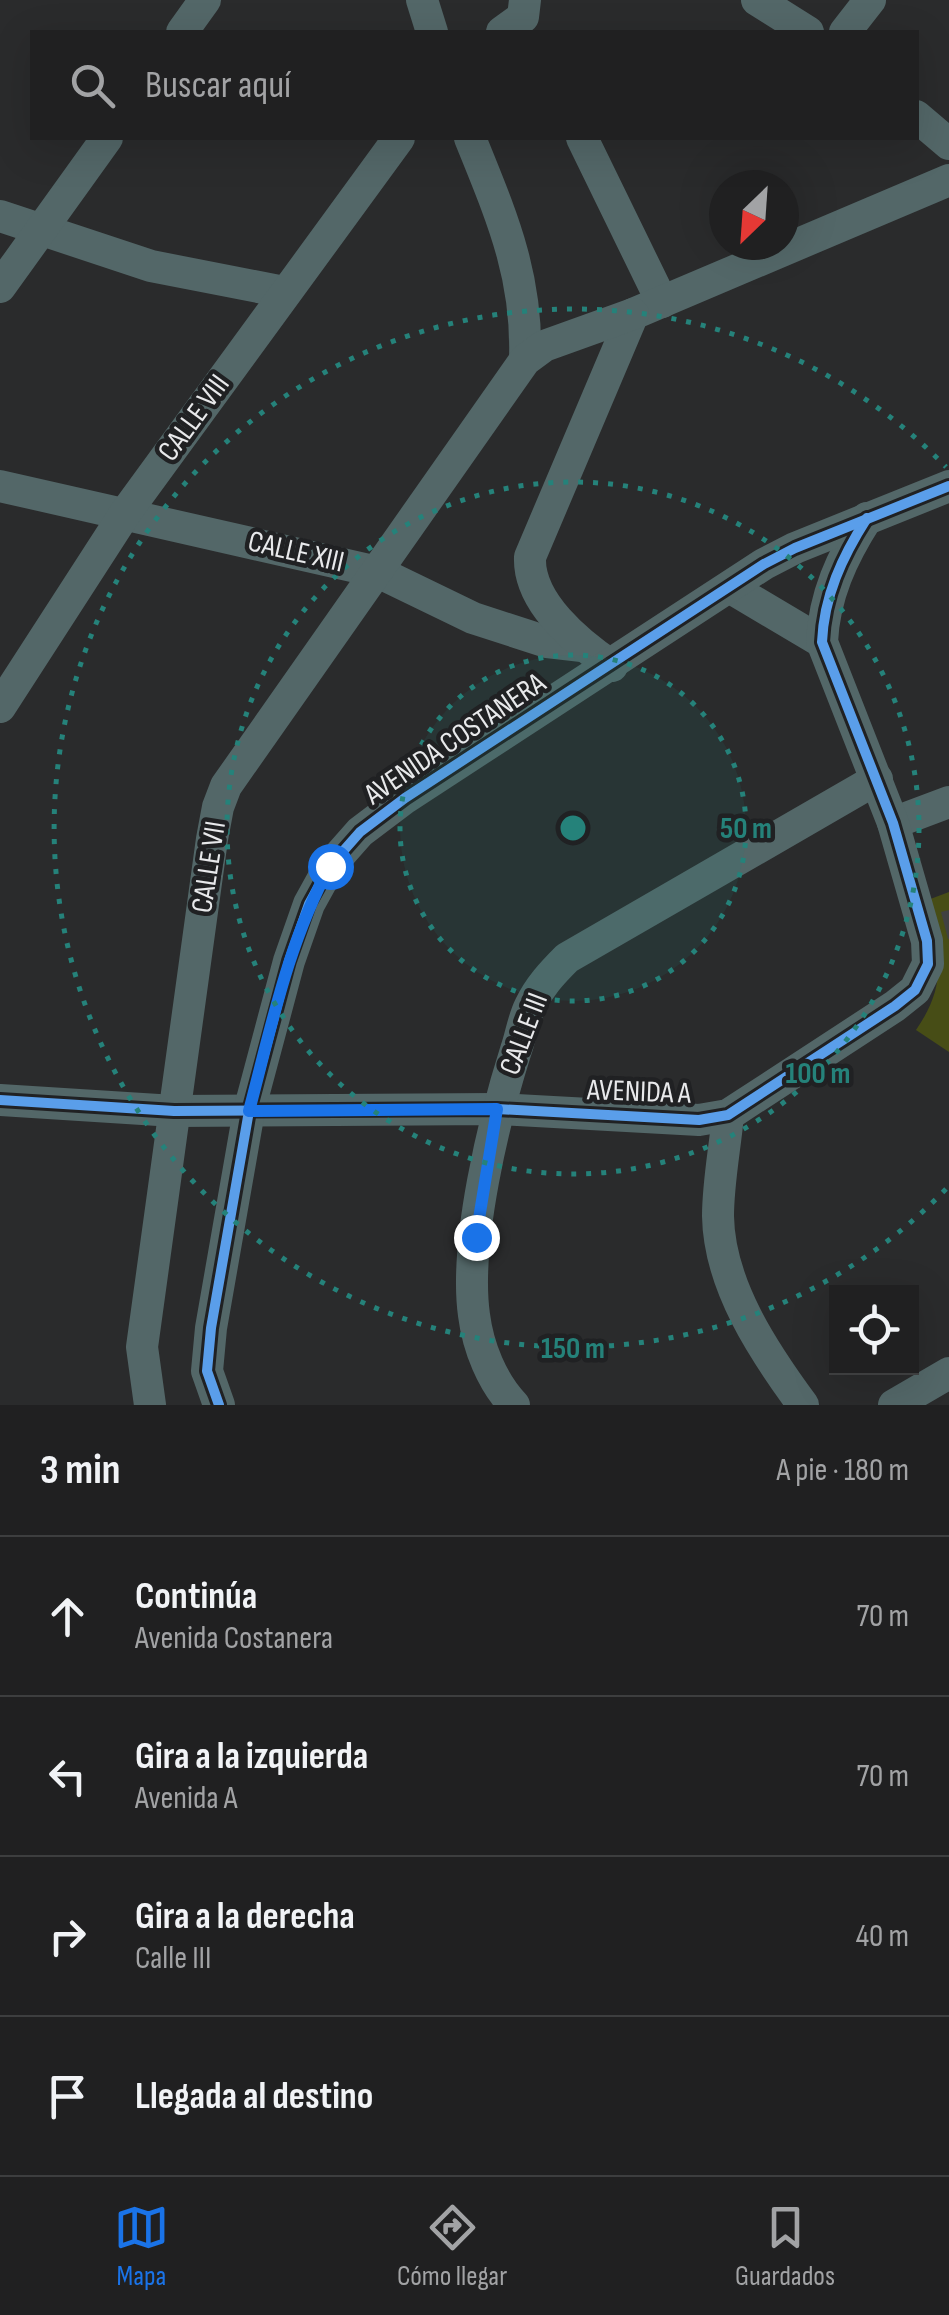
<!DOCTYPE html>
<html lang="es">
<head>
<meta charset="utf-8">
<style>
	body { margin:0; font-family:"Sofia Sans Condensed",sans-serif; background:#2d2d2e; color:#f1f3f6 }
	.controls { position:absolute; right:30px; bottom:30px; display:grid; overflow:hidden; border-radius:0px; box-shadow:0 10px 40px #0002 }
	.controls button { width:90px; height:90px; display:grid; place-items:center; padding:0; border:0; border-bottom:2px solid #3d3e3f; background:#202021; color:#f1f3f6; font:50px sans-serif }
	.compass { position:absolute; left:709px; top:170px; width:90px; height:90px; border-radius:50%; background:#202021; box-shadow:0 10px 40px #0002; rotate:205deg }
	.stop { position:absolute; width:30px; height:30px; margin:-22px; border:8px solid #1a73e8; border-radius:50%; background:#fff }
	.stop.end { background:#1a73e8; border-color:#fff; box-shadow:0 2px 10px #0008 }
	.list { margin:0; padding:0; list-style:none }
	h2 { display:flex; justify-content:space-between; align-items:center; height:130px; margin:0; padding:0 40px; font-size:42px }
	h2 small { font-size:32px; font-weight:400; color:#a2a3a5 }
	.list li { display:grid; grid-template-columns:65px 1fr auto; gap:30px; align-items:center; box-sizing:border-box; height:160px; padding:0 40px; border-top:2px solid #3d3e3f }
	.list b { display:block; font-size:38px; white-space:nowrap }
	.list p { margin:0; font-size:32px; white-space:nowrap; color:#a2a3a5 }
	.list em { font-size:32px; font-style:normal; color:#a2a3a5 }
	.icon { flex:none; width:55px; height:55px; fill:none; stroke:currentColor; stroke-width:2; stroke-linecap:round; stroke-linejoin:round }
	.map { position:relative; flex:none; width:949px; height:1405px; overflow:hidden }
	.search { position:absolute; background:#202021; box-shadow:0 10px 40px #0002; left:30px; right:30px; top:30px; height:110px; display:flex; align-items:center; gap:25px; box-sizing:border-box; padding:0 35px; border-radius:0px; color:#a2a3a5; font-size:38px }
	.sheet { height:770px; background:#202021 }
	nav { display:flex; justify-content:space-around; align-items:center; box-sizing:border-box; height:140px; border-top:2px solid #3d3e3f; background:#202021; font-size:28px; color:#a2a3a5 }
	nav a { display:grid; justify-items:center; gap:5px }
	nav .on { color:#1a73e8 }
	.map>svg:first-child { display:block }
	.green { fill:#474d16 }
	.building { fill:#404142 }
	.lines { fill:none; stroke-linecap:round; stroke-linejoin:round }
	.minor { stroke:#536768; stroke-width:32 }
	.cycleway-casing { stroke:#202123; stroke-width:16 }
	.cycleway { stroke:#5a9eea; stroke-width:10 }
	.route { stroke:#1a73e8; stroke-width:12 }
	.ring { fill:none; stroke:#25827a; stroke-width:5; stroke-dasharray:5 10 }
	.labels { text-anchor:middle; dominant-baseline:central; stroke-width:9; stroke-linejoin:round; paint-order:stroke }
	.street-label { font-size:30px; fill:#e8e9eb; stroke:#202123 }
	.centre { fill:#25827a; stroke:#202123; stroke-width:5 }
	.ring-label { font-size:30px; text-anchor:middle; font-weight:bold; fill:#25827a; stroke:#202123; stroke-width:9; stroke-linejoin:round; paint-order:stroke }
</style>
</head>
<body>
<div class="map">
<svg width="949" height="1405" viewBox="0 0 949 1405">
	<rect width="100%" height="100%" fill="#2a2b2c"/>
	<path class="green" d="M 949,892 L 949,1052 L 916,1030 C 949,982 939,954 925,901 Z"/>
	<path class="building" d="M 949,910 L 949,939 L 948,939 L 941,912 Z"/>
	<g class="lines">
		<g class="minor">
			<path d="M 422,0 L 432,32"/>
			<path d="M 757,0 L 808,32"/>
			<path d="M 182,32 L 205,0"/>
			<path d="M 502,32 L 523,17 L 525,0"/>
			<path d="M 845,32 L 870,0"/>
			<path d="M 916,116 L 949,144"/>
			<path d="M 470,138 C 501,215 528,275 525,360"/>
			<path d="M 582,138 L 662,302"/>
			<path d="M 0,216 L 151,266 L 284,292"/>
			<path d="M 0,287 L 107,138"/>
			<path d="M 0,486 L 378,572 L 473,618 L 547,642 L 582,646"/>
			<path d="M 731,588 L 822,642"/>
			<path d="M 612,666 C 578,643 528,602 530,557 L 633,314 L 949,180"/>
			<path d="M 0,707 L 126,512 L 399,138"/>
			<path d="M 893,823 L 949,802"/>
			<path d="M 0,1100 L 174,1111 L 497,1109 L 699,1120 L 728,1115 L 895,1006 L 915,990 L 928,964 L 927,941 L 893,823 L 822,642 C 824,596 842,557 867,518"/>
			<path d="M 728,1115 C 725,1148 718,1183 718,1216 C 719,1285 764,1352 803,1405"/>
			<path d="M 150,1405 L 142,1347 L 212,839 L 218,807 L 226,786 L 525,360 L 544,346 L 633,314"/>
			<path d="M 219,1405 L 207,1371 L 211,1328 L 249,1111 L 289,961 L 309,904 L 330,866 L 360,832 L 405,798 L 764,564 L 795,548 L 949,486"/>
			<path d="M 514,1405 C 492,1382 478,1347 474,1315 C 464,1243 494,1119 516,1050 C 521,1036 523,1020 530,1006 C 539,987 552,973 567,958 L 877,779"/>
			<path d="M 894,1405 L 949,1373"/>
		</g>
		<defs>
			<g id="cycleway">
				<path d="M 0,1100 L 174,1111 L 497,1109 L 699,1120 L 728,1115 L 895,1006 L 915,990 L 928,964 L 927,941 L 893,823 L 822,642 C 824,596 842,557 867,518"/>
				<path d="M 219,1405 L 207,1371 L 211,1328 L 249,1111 L 289,961 L 309,904 L 330,866 L 360,832 L 405,798 L 764,564 L 795,548 L 949,486"/>
			</g>
		</defs>
		<use href="#cycleway" class="cycleway-casing"/>
		<use href="#cycleway" class="cycleway"/>
	</g>
	<g class="lines">
		<path class="route" d="M 330,866 C 288,942 271,1028 249,1111 L 497,1109 L 476,1237"/>
	</g>
	<circle cx="573" cy="828" r="173" fill="#25827a" fill-opacity=".12"/>
	<g class="ring">
		<circle cx="573" cy="828" r="173"/>
		<circle cx="573" cy="828" r="346"/>
		<path d="M946 1189A519 519 0 1 1 946 467"/>
	</g>
	<g class="labels">
		<g class="street-label">
			<text transform="translate(194 418) rotate(-54)">CALLE VIII</text>
			<text transform="translate(296 552) rotate(13)">CALLE XIII</text>
			<text transform="translate(455 739) rotate(-34)">AVENIDA COSTANERA</text>
			<text transform="translate(209 867) rotate(-81)">CALLE VII</text>
			<text transform="translate(524 1034) rotate(-69)">CALLE III</text>
			<text transform="translate(639 1092) rotate(2)">AVENIDA A</text>
		</g>
	</g>
	<circle cx="573" cy="828" r="15" class="centre"/>
	<g class="ring-label">
		<text x="746" y="838">50 m</text>
		<text x="818" y="1083">100 m</text>
		<text x="573" y="1358">150 m</text>
	</g>
</svg>
<div class="controls">
<button><svg class="icon" aria-label="locate" viewBox="0 0 24 24"><circle cx="12" cy="12" r="6"/><path d="M12 2v4M12 18v4M2 12h4M18 12h4"/></svg></button>
</div>
<svg class="compass" viewBox="-18 -18 36 36"><path d="M0-13l5 13h-10z" fill="#e53935"/><path d="M0 13l5-13h-10z" fill="#a2a3a5"/></svg>
<div class="stop" style="left:330px;top:866px"></div>
<div class="stop end" style="left:476px;top:1237px"></div>
<div class="search"><svg class="icon" aria-label="search" viewBox="0 0 24 24"><circle cx="10" cy="10" r="6"/><path d="M15 15l6 6"/></svg>Buscar aquí</div>
</div>
<section class="sheet">
<h2>3 min<small>A pie · 180 m</small></h2>
<ul class="list">
<li><svg class="icon" aria-label="ahead" viewBox="0 0 24 24"><path d="M12 20V5M6 11l6-6 6 6"/></svg><div><b>Continúa</b><p>Avenida Costanera</p></div><em>70 m</em></li>
<li><svg class="icon" aria-label="left" viewBox="0 0 24 24"><path d="M17 20v-9H6M10 6l-5 5 5 5"/></svg><div><b>Gira a la izquierda</b><p>Avenida A</p></div><em>70 m</em></li>
<li><svg class="icon" aria-label="right" viewBox="0 0 24 24"><path d="M7 20v-9h11M14 6l5 5-5 5"/></svg><div><b>Gira a la derecha</b><p>Calle III</p></div><em>40 m</em></li>
<li><svg class="icon" aria-label="arrive" viewBox="0 0 24 24"><path d="M6 21V4h12l-3 4 3 4H6"/></svg><div><b>Llegada al destino</b></div></li>
</ul>
</section>
<nav>
<a class="on"><svg class="icon" aria-label="map" viewBox="0 0 24 24"><path d="M3 6l6-2 6 2 6-2v14l-6 2-6-2-6 2zM9 4v14M15 6v14"/></svg>Mapa</a>
<a><svg class="icon" aria-label="directions" viewBox="0 0 24 24"><path d="M12 3l9 9-9 9-9-9zM9 14v-3h6M13 9l2 2-2 2"/></svg>Cómo llegar</a>
<a><svg class="icon" aria-label="saved" viewBox="0 0 24 24"><path d="M7 4h10v16l-5-4-5 4z"/></svg>Guardados</a>
</nav>
</body>
</html>
